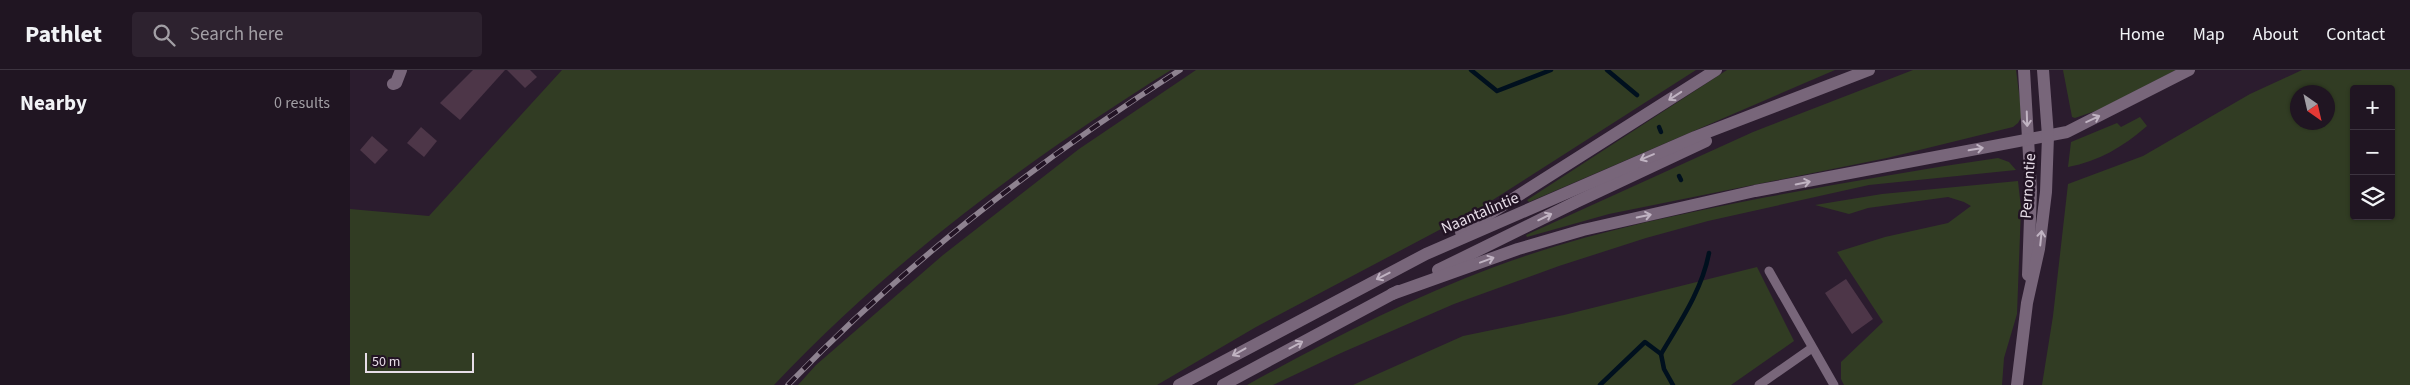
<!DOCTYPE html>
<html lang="en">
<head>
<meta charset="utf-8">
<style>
	body { margin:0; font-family:"Source Sans 3",sans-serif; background:#2d222f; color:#f1f3f6 }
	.controls { position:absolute; right:15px; top:15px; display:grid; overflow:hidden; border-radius:5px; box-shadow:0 1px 4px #0004 }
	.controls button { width:45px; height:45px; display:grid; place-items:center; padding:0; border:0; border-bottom:1px solid #3d3440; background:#201522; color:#f1f3f6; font:25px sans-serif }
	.compass { position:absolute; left:1940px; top:15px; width:45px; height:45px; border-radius:50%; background:#201522; box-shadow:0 1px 4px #0004; rotate:146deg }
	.scale { position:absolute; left:15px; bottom:12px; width:109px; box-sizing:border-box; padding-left:5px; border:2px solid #e7dde8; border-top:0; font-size:14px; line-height:18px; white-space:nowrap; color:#e7dde8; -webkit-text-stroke:4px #221324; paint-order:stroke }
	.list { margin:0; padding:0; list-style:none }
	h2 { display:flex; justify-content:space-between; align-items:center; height:65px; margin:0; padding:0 20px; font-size:21px }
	h2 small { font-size:16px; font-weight:400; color:#a29fa5 }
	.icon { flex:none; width:28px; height:28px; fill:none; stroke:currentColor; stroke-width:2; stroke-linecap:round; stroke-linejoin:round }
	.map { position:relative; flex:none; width:2060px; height:315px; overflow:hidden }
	header { display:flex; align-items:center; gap:30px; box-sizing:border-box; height:70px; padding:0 25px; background:#201522; border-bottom:1px solid #3d3440 }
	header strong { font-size:24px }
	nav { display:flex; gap:28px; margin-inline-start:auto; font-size:18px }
	.search { width:350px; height:45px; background:#2d222f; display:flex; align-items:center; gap:12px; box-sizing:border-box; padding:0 18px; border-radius:5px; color:#a29fa5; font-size:19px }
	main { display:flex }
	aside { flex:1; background:#201522 }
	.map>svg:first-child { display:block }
	.green { fill:#313c23; fill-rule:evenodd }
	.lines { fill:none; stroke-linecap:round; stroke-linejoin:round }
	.stream { stroke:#00101e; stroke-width:4.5 }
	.building { fill:#4d3648 }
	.lane { stroke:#78667a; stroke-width:9 }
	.street { stroke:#78667a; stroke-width:12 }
	.secondary { stroke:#78667a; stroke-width:12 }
	.rail-casing { stroke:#8e8290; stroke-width:5.5 }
	.rail { stroke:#221324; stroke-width:4; stroke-dasharray:11; stroke-linecap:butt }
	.oneway { stroke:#c0b3c2 }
	.labels { text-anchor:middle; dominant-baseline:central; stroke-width:5; stroke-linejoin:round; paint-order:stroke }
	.street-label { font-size:16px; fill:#e7dde8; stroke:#221324 }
</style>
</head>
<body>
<header>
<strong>Pathlet</strong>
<div class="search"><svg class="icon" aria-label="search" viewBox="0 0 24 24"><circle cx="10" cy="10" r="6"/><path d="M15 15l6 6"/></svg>Search here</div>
<nav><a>Home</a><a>Map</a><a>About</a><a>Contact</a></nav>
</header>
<main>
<aside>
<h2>Nearby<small>0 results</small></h2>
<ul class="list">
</ul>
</aside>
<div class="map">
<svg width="2060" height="315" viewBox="0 0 2060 315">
	<rect width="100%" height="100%" fill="#2b1c2e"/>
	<g class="green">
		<path d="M 212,0 L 821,0 C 678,89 540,192 424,315 L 0,315 L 0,139 L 79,146 Z"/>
		<path d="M 846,0 L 1346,0 L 1127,140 L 906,257 L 807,315 L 448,315 L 466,295 L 593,185 L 729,79 Z"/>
		<path d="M 1377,0 L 1485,0 L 1179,132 L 1177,130 Z"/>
		<path d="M 1563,0 L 1666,0 L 1672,46 L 1668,53 L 1663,57 L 1537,88 L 1259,144 L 1177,167 L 1176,165 L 1403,62 Z"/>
		<path d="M 1713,0 L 1826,0 L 1748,40 L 1725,48 L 1722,47 Z"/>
		<path d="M 1952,0 L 2060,0 L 2060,315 L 1692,315 L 1703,246 L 1718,114 L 1793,86 L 1900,24 ZM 2004,19 L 2041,19 L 2041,146 L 2004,146 ZM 1948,22 L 1978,22 L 1978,52 L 1948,52 Z"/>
		<path d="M 1790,47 L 1797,56 C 1773,77 1749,91 1718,97 L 1721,72 L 1767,53 L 1771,57 Z"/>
		<path d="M 1648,88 L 1659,92 L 1666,100 L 1519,115 L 1358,151 L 1296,168 L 1209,196 L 1104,234 L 991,283 L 923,315 L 897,315 C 977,271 1058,229 1144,197 C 1232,164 1325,145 1417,127 C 1494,113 1571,99 1648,88 Z"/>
		<path d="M 1668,111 L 1671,138 L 1667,244 L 1654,288 L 1652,315 L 1494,315 L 1491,309 L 1491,292 L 1533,252 L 1487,182 L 1535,167 L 1598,153 L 1621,136 L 1614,132 L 1598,127 L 1518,138 L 1499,144 L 1465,135 L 1532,124 Z"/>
		<path d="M 1407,197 L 1444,271 L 1381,315 L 1003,315 L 1113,266 L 1214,245 Z"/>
	</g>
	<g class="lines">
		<g class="stream">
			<path d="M 1121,0 L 1147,21 L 1201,0"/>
			<path d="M 1257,0 L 1287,25"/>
			<path d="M 1309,57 L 1311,62"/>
			<path d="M 1329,106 L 1331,110"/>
			<path d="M 1311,284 L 1314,299 L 1323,315"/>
			<path d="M 1250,315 L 1295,272 L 1311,284 C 1330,252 1352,220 1359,183"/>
		</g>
	</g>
	<g class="building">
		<path d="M 123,0 L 155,0 L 110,50 L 90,33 Z"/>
		<path d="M 157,0 L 180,0 L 187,7 L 175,18 Z"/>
		<path d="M 71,57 L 87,71 L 74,87 L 57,73 Z"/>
		<path d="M 22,66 L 38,80 L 25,94 L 10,80 Z"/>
		<path d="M 1496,209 L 1523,249 L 1502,264 L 1475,223 Z"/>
	</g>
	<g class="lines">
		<g class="lane">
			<path d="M 1419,201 L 1484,315"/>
			<path d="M 1409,315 L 1462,278"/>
		</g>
		<path class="street" d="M 43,14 L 46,13 L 51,0"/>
		<g class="secondary">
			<path d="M 1674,0 L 1681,120 L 1678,205"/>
			<path d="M 1111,162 L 1366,0"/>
			<path d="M 1088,200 L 1226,132 L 1356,71"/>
			<path d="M 1042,224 L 1168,179 L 1233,160 L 1405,121 L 1717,62 L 1839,0"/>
			<path d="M 829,315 L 1076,184 L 1345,67 L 1519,0"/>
			<path d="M 873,315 L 1048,221"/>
			<path d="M 1667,315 L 1677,233 L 1689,179 L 1696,122 L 1698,66 L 1693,0"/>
		</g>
		<defs>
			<path id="rail" d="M 438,315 C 554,194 689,90 830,0"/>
		</defs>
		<use href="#rail" class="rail-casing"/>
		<use href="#rail" class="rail"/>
	</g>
	<defs><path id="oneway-shaft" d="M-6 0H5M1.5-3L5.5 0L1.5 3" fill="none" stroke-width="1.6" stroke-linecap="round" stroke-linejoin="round" transform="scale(1.25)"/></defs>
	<g class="oneway">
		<use href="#oneway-shaft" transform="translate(1325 26) rotate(147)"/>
		<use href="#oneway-shaft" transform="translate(1677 49) rotate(88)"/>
		<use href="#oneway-shaft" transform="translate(1743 49) rotate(-25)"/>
		<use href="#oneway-shaft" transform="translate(1626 79) rotate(-10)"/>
		<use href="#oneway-shaft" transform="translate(1297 87) rotate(157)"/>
		<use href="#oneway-shaft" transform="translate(1453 113) rotate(-11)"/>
		<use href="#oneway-shaft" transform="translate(1294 146) rotate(-12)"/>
		<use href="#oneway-shaft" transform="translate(1195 147) rotate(-26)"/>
		<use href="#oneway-shaft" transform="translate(1691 168) rotate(-84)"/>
		<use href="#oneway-shaft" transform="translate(1137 190) rotate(-20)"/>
		<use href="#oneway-shaft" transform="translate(1033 206) rotate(153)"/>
		<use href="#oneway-shaft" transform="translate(946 275) rotate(-28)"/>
		<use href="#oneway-shaft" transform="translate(889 282) rotate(151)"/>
	</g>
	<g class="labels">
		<g class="street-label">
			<text transform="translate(1678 116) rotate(-86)">Pernontie</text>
			<text transform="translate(1130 143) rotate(-23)">Naantalintie</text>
		</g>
	</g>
</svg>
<div class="controls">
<button>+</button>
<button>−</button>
<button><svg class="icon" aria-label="layers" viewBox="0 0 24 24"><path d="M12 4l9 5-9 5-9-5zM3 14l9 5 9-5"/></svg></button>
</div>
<svg class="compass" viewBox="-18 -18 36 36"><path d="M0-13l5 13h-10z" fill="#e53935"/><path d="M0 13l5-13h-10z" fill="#a29fa5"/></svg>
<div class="scale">50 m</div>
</div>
</main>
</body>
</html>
